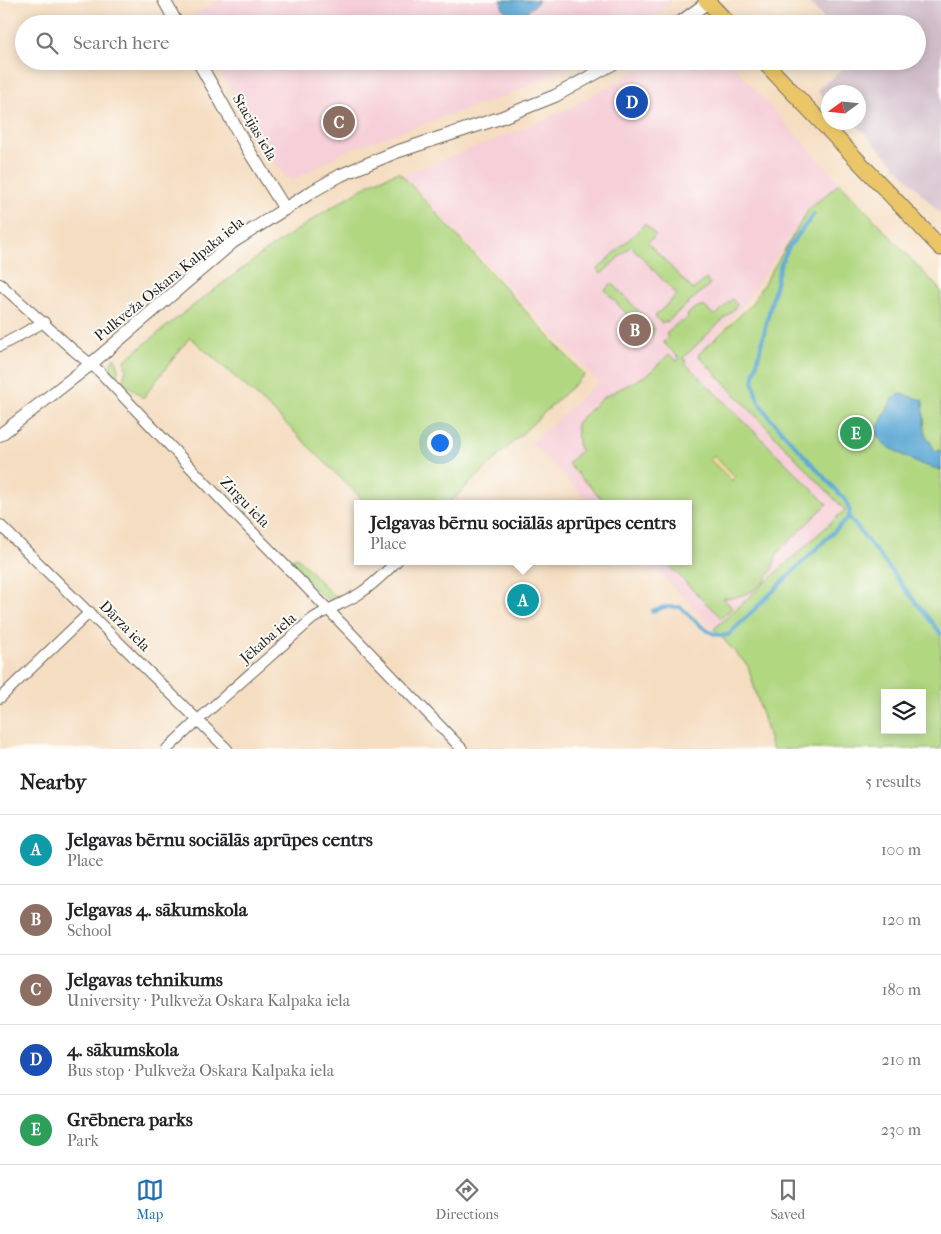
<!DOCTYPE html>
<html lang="en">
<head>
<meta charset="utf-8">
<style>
	body { margin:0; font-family:"IM FELL French Canon",serif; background:#f2f2f2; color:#202124 }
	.controls { position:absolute; right:15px; bottom:15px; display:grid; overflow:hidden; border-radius:0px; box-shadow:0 2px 12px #0003 }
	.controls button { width:45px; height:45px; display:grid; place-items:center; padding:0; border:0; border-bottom:1px solid #e0e0e0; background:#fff; color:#202124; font:25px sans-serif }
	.compass { position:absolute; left:821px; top:85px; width:45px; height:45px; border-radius:50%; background:#fff; box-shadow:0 2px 12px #0003; rotate:255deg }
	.you { position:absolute; left:439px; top:442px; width:18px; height:18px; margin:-12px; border:4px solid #fff; border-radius:50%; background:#1a73e8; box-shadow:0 0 0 8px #1a73e833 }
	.badge { display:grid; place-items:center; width:32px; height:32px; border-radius:50%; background:#1f6fb2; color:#fff; font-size:16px; font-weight:700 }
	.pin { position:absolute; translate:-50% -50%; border:2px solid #fff; box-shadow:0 1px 5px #0006 }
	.popup { position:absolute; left:354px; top:500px; width:338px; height:65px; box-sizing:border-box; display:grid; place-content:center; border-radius:0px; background:#fff; filter:drop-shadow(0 1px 4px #0005); font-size:16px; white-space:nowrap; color:#757577 }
	.popup b { font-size:19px; color:#202124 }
	.popup::after { content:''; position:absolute; left:50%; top:100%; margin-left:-10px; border:10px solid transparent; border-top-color:#fff }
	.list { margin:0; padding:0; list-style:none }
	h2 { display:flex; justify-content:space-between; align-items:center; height:65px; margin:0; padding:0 20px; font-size:21px }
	h2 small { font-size:16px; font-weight:400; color:#757577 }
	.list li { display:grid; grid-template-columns:32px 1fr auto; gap:15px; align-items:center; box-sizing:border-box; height:70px; padding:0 20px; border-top:1px solid #e0e0e0 }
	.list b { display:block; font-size:19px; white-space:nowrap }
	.list p { margin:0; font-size:16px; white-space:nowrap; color:#757577 }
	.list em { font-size:16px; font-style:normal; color:#757577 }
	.icon { flex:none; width:28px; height:28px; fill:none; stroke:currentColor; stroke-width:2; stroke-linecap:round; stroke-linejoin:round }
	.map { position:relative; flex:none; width:941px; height:749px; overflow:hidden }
	.search { position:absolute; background:#fff; box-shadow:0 2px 12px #0003; left:15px; right:15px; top:15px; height:55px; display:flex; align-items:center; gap:12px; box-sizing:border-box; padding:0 18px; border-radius:28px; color:#757577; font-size:19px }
	.sheet { height:415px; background:#fff }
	nav { display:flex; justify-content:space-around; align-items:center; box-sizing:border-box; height:70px; border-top:1px solid #e0e0e0; background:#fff; font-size:14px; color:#757577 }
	nav a { display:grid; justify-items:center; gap:2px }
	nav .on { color:#1f6fb2 }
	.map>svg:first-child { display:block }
	.built { fill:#f6cfd8 }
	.industrial { fill:#d1bdca }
	.green { fill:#b1d781; stroke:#667a4e; fill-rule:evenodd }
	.sand { fill:#eeda9e; stroke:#857b5d }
	.water { fill:#5da9d5; stroke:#3c6278 }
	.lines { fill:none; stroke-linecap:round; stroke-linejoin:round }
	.stream { stroke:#5da9d5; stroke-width:4 }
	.minor-casing { stroke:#686056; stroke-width:12 }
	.tertiary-casing { stroke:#686056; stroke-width:14 }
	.primary-casing { stroke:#686056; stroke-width:17 }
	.minor { stroke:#fff; stroke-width:10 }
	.tertiary { stroke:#fff; stroke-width:12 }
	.primary { stroke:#ebc669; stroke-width:15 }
	.labels { text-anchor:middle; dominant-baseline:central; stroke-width:4; stroke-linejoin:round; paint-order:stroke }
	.street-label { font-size:15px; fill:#1c1c1c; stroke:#fdfcf7 }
</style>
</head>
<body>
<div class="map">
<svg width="941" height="749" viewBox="0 0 941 749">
	<rect width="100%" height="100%" fill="#fdfcf7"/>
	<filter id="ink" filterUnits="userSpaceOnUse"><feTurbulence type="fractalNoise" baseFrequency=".02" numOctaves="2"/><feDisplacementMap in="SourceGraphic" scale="10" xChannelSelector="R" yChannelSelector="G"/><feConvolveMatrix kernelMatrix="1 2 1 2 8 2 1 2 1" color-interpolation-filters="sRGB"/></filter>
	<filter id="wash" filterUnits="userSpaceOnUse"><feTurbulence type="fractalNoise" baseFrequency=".0096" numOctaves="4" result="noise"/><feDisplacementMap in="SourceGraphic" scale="20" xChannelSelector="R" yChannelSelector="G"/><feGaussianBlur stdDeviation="1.12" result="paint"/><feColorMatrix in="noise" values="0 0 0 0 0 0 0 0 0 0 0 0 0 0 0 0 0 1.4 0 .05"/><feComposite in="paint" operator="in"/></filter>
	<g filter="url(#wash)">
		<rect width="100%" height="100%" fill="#f5ddc1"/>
		<g class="built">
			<path d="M 218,0 L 669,0 L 670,6 L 642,24 L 192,24 L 189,19 Z"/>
			<path d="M 214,61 L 578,61 L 508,95 L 350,149 L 291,181 L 278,169 Z"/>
			<path d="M 654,61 L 729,61 L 840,183 L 809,209 L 743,306 L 698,355 L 845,510 L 714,629 L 647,561 L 688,561 L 688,504 L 591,504 L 532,443 L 598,382 L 595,378 L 403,175 L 520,130 L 568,109 Z"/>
		</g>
		<path class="industrial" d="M 807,0 L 941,0 L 941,214 L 855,123 L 858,122 L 858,92 L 828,92 L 828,97 L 825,99 L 817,90 L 853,61 L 917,61 L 917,24 L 829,24 Z"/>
		<g class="green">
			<path d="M 399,172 L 584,375 L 448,504 L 367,504 L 269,407 L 190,337 L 143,398 L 123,381 L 126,369 L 125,360 L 177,318 L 263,253 L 327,210 L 373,182 Z"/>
			<path d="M 840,183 L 941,291 L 941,749 L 772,749 L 748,666 L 714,629 L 845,510 L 698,355 L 751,305 L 809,209 ZM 885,693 L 922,693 L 922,730 L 885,730 Z"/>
			<path d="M 645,224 L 656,235 L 648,243 L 693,290 L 706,279 L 710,284 L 667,322 L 661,323 L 655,316 L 677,295 L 631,246 L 601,274 L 597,270 Z"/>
			<path d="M 611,284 L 613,284 L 653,326 C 656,336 646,342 637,343 L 623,331 L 633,321 L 605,290 Z"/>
			<path d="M 732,299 L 737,304 L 737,306 L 683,358 L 686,361 L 685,363 L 827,504 L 777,553 L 772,570 L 764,582 L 755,589 L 745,594 L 732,598 L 723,598 L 732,608 L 721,618 L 664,561 L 688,561 L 688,504 L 607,504 L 568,464 L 581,450 L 579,449 L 576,424 L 579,420 L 604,397 L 647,375 L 669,354 L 677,361 L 680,359 L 663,342 L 668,337 L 666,334 L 680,321 L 682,323 L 688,317 L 687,315 C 692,310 697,305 705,307 L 715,316 Z"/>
			<path d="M 114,357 C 120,365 119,372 114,379 C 110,372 109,365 114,357 Z"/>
			<path d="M 297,557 L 334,596 L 344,595 L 350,590 L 353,593 C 348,596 342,599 335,600 C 320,602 303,572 291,563 L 291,560 L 293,558 Z"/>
		</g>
		<path class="sand" d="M 714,456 L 735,476 L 732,481 L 710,460 Z"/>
		<g class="water">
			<path d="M 501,0 L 539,0 L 537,3 C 525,13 523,18 506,13 L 502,6 Z"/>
			<path d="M 901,394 L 923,400 L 925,433 L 935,451 L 941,450 L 941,470 L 917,463 L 883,444 L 876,431 L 893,398 Z"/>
		</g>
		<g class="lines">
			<g class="stream">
				<path d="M 849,517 L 941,634"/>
				<path d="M 652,611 L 664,607 L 680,607 C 693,618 709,639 728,635 L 849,517 L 850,511 L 846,501 L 769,417 L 757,398 L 753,380 L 780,266 L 789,247 L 814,214"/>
			</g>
		</g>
	</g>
	<g filter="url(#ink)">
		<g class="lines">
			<defs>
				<g id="minor">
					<path d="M 0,284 L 72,349 L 99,371 L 231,510 L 346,628 L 462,749"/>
					<path d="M 0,346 L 44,322"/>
					<path d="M 0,525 L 227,749"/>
					<path d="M 0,698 L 90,612"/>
					<path d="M 167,749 L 198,720 L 311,620 C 326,609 343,604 359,594 C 373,585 385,573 397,561"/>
				</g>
				<g id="tertiary">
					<path d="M 164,0 L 177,24"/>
					<path d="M 678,24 L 708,2"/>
					<path d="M 198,61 L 249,151 L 285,209"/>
					<path d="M 0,435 L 91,364 L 233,242 L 313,191 L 341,175 L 396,152 L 500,118 L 555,96 L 618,61"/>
				</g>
				<g id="primary">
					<path d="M 706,0 L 729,24"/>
					<path d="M 763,61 L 941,248"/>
				</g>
			</defs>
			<use href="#minor" class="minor-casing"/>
			<use href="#tertiary" class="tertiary-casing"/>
			<use href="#primary" class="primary-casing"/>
			<use href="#minor" class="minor"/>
			<use href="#tertiary" class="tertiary"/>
			<use href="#primary" class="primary"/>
		</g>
	</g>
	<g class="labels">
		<g class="street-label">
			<text transform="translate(255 127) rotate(60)">Stacijas iela</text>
			<text transform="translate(169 279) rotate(-39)">Pulkveža Oskara Kalpaka iela</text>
			<text transform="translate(245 502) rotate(46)">Zirgu iela</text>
			<text transform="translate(125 626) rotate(45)">Dārza iela</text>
			<text transform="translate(268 638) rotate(-41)">Jēkaba iela</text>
		</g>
	</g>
</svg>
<div class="controls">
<button><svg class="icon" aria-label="layers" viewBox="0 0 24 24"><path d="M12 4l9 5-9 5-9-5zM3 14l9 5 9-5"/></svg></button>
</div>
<svg class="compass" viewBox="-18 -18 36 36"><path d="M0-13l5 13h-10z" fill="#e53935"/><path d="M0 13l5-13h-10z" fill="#757577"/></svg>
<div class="you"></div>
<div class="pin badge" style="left:523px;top:600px;background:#0f9aa8">A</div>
<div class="popup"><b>Jelgavas bērnu sociālās aprūpes centrs</b>Place</div>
<div class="pin badge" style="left:635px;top:330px;background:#8d6e63">B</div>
<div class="pin badge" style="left:339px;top:122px;background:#8d6e63">C</div>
<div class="pin badge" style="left:632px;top:102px;background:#1a4fb4">D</div>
<div class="pin badge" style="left:856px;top:433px;background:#2e9e5b">E</div>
<div class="search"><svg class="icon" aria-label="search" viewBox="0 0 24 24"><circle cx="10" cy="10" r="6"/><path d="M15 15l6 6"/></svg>Search here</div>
</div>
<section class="sheet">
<h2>Nearby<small>5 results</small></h2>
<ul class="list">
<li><span class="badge" style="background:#0f9aa8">A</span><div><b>Jelgavas bērnu sociālās aprūpes centrs</b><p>Place</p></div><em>100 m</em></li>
<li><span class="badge" style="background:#8d6e63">B</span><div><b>Jelgavas 4. sākumskola</b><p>School</p></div><em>120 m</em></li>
<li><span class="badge" style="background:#8d6e63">C</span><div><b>Jelgavas tehnikums</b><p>University · Pulkveža Oskara Kalpaka iela</p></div><em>180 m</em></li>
<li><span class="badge" style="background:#1a4fb4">D</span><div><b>4. sākumskola</b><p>Bus stop · Pulkveža Oskara Kalpaka iela</p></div><em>210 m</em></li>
<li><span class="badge" style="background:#2e9e5b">E</span><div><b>Grēbnera parks</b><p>Park</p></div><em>230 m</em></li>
</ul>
</section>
<nav>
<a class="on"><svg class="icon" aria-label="map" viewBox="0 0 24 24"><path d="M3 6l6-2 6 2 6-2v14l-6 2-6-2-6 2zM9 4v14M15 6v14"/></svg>Map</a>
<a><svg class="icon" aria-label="directions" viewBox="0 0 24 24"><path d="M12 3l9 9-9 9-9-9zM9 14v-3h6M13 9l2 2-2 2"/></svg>Directions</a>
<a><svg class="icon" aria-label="saved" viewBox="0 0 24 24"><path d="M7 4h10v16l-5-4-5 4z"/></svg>Saved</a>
</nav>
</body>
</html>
